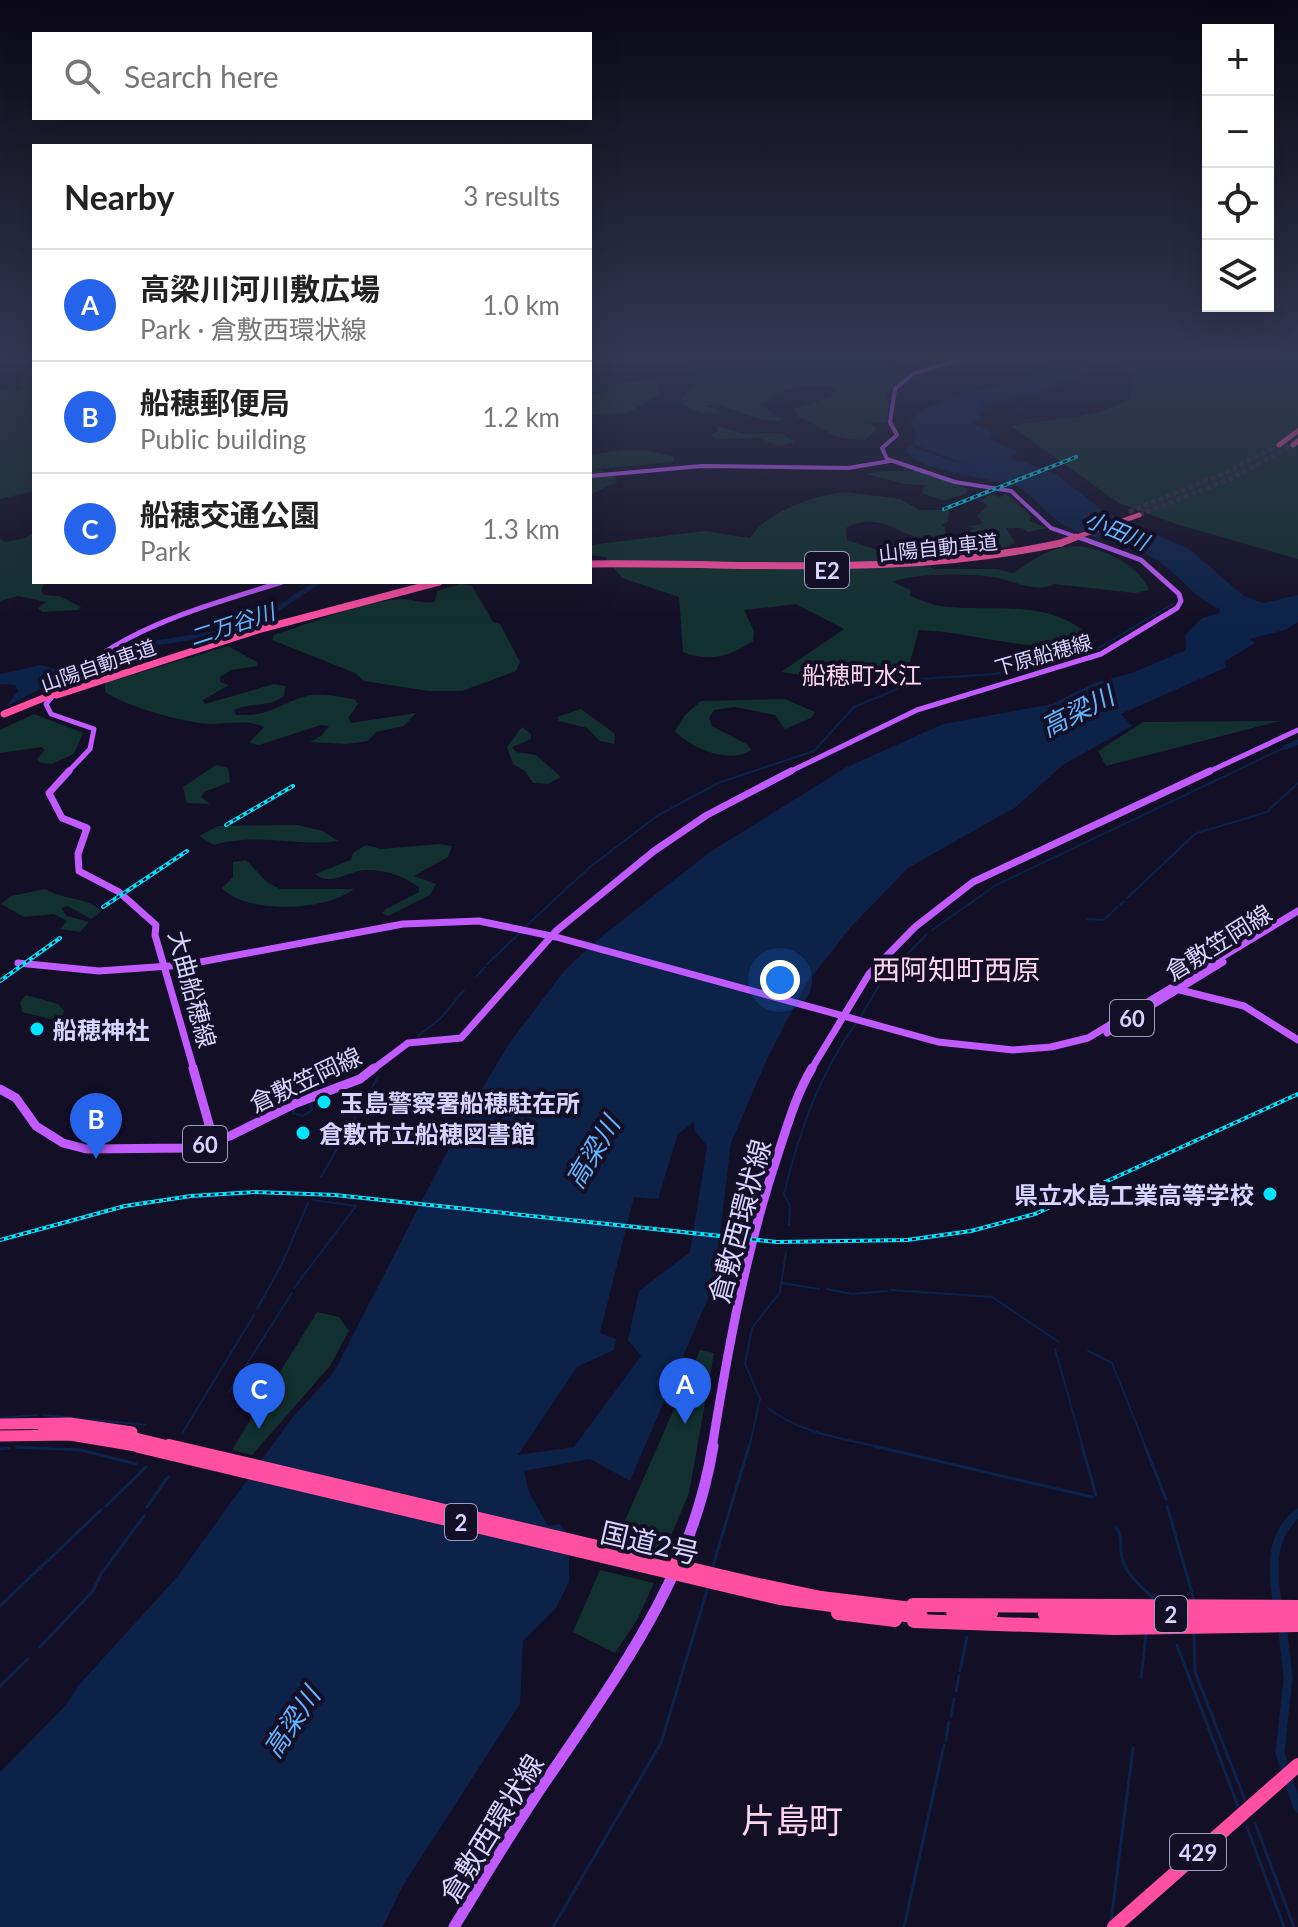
<!DOCTYPE html>
<html lang="en">
<head>
<meta charset="utf-8">
<style>
	body { margin:0; font-family:Lato,"Noto Sans JP",sans-serif; background:#f2f2f2; color:#222 }
	.controls { position:absolute; right:24px; top:24px; display:grid; overflow:hidden; border-radius:0px; box-shadow:0 8px 32px #0002 }
	.controls button { width:72px; height:72px; display:grid; place-items:center; padding:0; border:0; border-bottom:2px solid #e0e0e0; background:#fff; color:#222; font:40px sans-serif }
	.you { position:absolute; left:780px; top:980px; width:28px; height:28px; margin:-20px; border:6px solid #fff; border-radius:50%; background:#1a73e8; box-shadow:0 0 0 12px #1a73e833 }
	.badge { display:grid; place-items:center; width:52px; height:52px; border-radius:50%; background:#2563eb; color:#fff; font-size:26px; font-weight:700 }
	.pin { position:absolute; translate:-50% -66px; filter:drop-shadow(0 2px 4px #0008) }
	.pin::after { content:''; position:absolute; top:42px; width:28px; height:24px; background:inherit; clip-path:polygon(0 0,100% 0,50% 100%) }
	.list { margin:0; padding:0; list-style:none }
	h2 { display:flex; justify-content:space-between; align-items:center; height:104px; margin:0; padding:0 32px; font-size:34px }
	h2 small { font-size:26px; font-weight:400; color:#767676 }
	.list li { display:grid; grid-template-columns:52px 1fr auto; gap:24px; align-items:center; box-sizing:border-box; height:112px; padding:0 32px; border-top:2px solid #e0e0e0 }
	.list b { display:block; font-size:30px; white-space:nowrap }
	.list p { margin:0; font-size:26px; white-space:nowrap; color:#767676 }
	.list em { font-size:26px; font-style:normal; color:#767676 }
	.icon { flex:none; width:44px; height:44px; fill:none; stroke:currentColor; stroke-width:2; stroke-linecap:round; stroke-linejoin:round }
	.map { position:relative; flex:none; width:1298px; height:1927px; overflow:hidden }
	.search { position:absolute; background:#fff; box-shadow:0 8px 32px #0002; left:32px; top:32px; width:560px; height:88px; display:flex; align-items:center; gap:20px; box-sizing:border-box; padding:0 28px; border-radius:0px; color:#767676; font-size:30px }
	.panel { position:absolute; background:#fff; box-shadow:0 8px 32px #0002; left:32px; top:144px; width:560px; height:440px; border-radius:0px }
	.map>svg:first-child { display:block }
	.green { fill:#12302f }
	.water { fill:#0c2248; fill-rule:evenodd }
	.lines { fill:none; stroke-linecap:round; stroke-linejoin:round }
	.stream-far1 { stroke:#0c2248; stroke-width:2 }
	.stream { stroke:#0c2248; stroke-width:3 }
	.river-far1 { stroke:#0c2248; stroke-width:5 }
	.river { stroke:#0c2248; stroke-width:9 }
	.highway-tunnel { stroke:#312d47; stroke-width:5; stroke-dasharray:5 3; stroke-linecap:butt }
	.major-far4 { stroke:#c25bff; stroke-width:4 }
	.major-far3 { stroke:#c25bff; stroke-width:5 }
	.major-far2 { stroke:#c25bff; stroke-width:7 }
	.major-far1 { stroke:#c25bff; stroke-width:9 }
	.major { stroke:#c25bff; stroke-width:11 }
	.highway-far3 { stroke:#ff4fa3; stroke-width:5 }
	.highway-far2 { stroke:#ff4fa3; stroke-width:7 }
	.highway-far1 { stroke:#ff4fa3; stroke-width:11 }
	.highway { stroke:#ff4fa3; stroke-width:14 }
	.rail-casing { stroke:#00e5ff; stroke-width:4 }
	.rail { stroke:#130f26; stroke-width:2; stroke-dasharray:4; stroke-linecap:butt }
	.highway-bridge-far3 { stroke:#ff4fa3; stroke-width:5 }
	.highway-bridge-far2 { stroke:#ff4fa3; stroke-width:7 }
	.highway-bridge-far1 { stroke:#ff4fa3; stroke-width:11 }
	.highway-bridge { stroke:#ff4fa3; stroke-width:14 }
	.poi-dot { fill:#00e5ff; stroke:#130f26; stroke-width:3 }
	.labels { text-anchor:middle; dominant-baseline:central; stroke-width:8; stroke-linejoin:round; paint-order:stroke }
	.far-street-label { font-size:20px; fill:#d9d4ff; stroke:#130f26 }
	.far-water-label { font-size:22px; font-style:italic; fill:#62b6ff; stroke:#130f26 }
	.shield { fill:#130f26; stroke:#9e99be; stroke-width:2 }
	.shield-label { font-size:22px; font-weight:bold; fill:#d9d4ff }
	.far-quarter-label { font-size:24px; fill:#ffd6f0; stroke:#130f26 }
	.street-label { font-size:24px; fill:#d9d4ff; stroke:#130f26 }
	.poi-label { font-size:24px; font-weight:bold; fill:#d9d4ff; stroke:#130f26; text-anchor:start }
	.water-label { font-size:26px; font-style:italic; fill:#62b6ff; stroke:#130f26 }
	.quarter-label { font-size:28px; fill:#ffd6f0; stroke:#130f26 }
	.near-street-label { font-size:28px; fill:#d9d4ff; stroke:#130f26 }
	.near-quarter-label { font-size:34px; fill:#ffd6f0; stroke:#130f26 }
</style>
</head>
<body>
<div class="map">
<svg width="1298" height="1927" viewBox="0 0 1298 1927">
	<rect width="100%" height="100%" fill="#130f26"/>
	<g class="green">
		<path d="M 682,355 L 887,355 L 884,364 L 905,378 L 886,395 L 889,406 L 887,422 L 869,423 L 877,429 L 865,440 C 825,439 829,428 798,417 L 794,409 L 831,397 L 836,388 C 811,384 780,386 762,405 L 781,420 C 754,425 730,401 703,406 L 720,410 L 719,414 L 701,413 L 678,402 L 701,377 L 692,373 L 695,366 L 680,359 Z"/>
		<path d="M 1139,355 L 1298,355 L 1298,559 L 1176,524 L 1119,503 L 1011,426 C 1050,418 1095,420 1129,399 L 1134,376 L 1120,367 Z"/>
		<path d="M 34,365 L 34,418 L 30,422 L 34,423 L 34,491 L 0,499 L 0,390 L 14,392 L 25,388 L 17,385 Z"/>
		<path d="M 646,380 L 655,381 L 659,394 L 628,413 L 590,415 L 590,394 L 605,393 L 611,384 Z"/>
		<path d="M 717,425 L 742,434 L 781,433 L 795,442 L 778,446 L 760,438 L 717,439 L 711,436 L 718,431 Z"/>
		<path d="M 622,450 L 645,450 L 675,457 L 673,462 L 597,469 L 615,476 L 617,482 L 590,495 L 590,455 Z"/>
		<path d="M 880,471 L 926,471 L 968,489 L 967,493 L 944,501 L 922,493 L 925,485 L 904,484 L 867,474 Z"/>
		<path d="M 846,492 L 900,499 L 920,510 L 949,510 L 948,521 L 941,525 L 945,527 L 945,535 C 906,551 888,506 846,528 L 847,540 L 935,569 L 996,569 L 1013,573 C 1029,563 1044,551 1064,547 C 1093,542 1138,562 1149,590 L 1135,593 L 1054,584 C 1038,594 1011,580 993,577 C 970,574 913,573 893,582 L 910,590 L 910,596 C 919,599 930,604 939,606 C 990,613 1041,598 1084,631 L 1082,642 C 1028,654 973,632 919,630 L 910,662 C 865,684 827,679 781,672 L 844,629 L 796,604 L 744,610 L 754,631 L 753,641 C 730,656 710,663 683,652 L 679,597 L 622,578 L 605,557 L 590,555 L 590,545 L 705,531 L 750,538 C 766,512 816,494 846,492 Z"/>
		<path d="M 990,494 L 1000,497 L 1006,494 L 1031,516 L 1029,521 L 1047,528 L 1028,532 L 1022,528 L 1006,528 L 1015,543 L 997,550 L 961,556 L 958,549 L 966,538 L 983,535 L 969,532 L 974,528 L 967,527 L 983,523 L 977,516 L 988,505 L 980,502 Z"/>
		<path d="M 34,532 L 34,582 L 45,582 L 41,590 L 44,595 L 59,596 L 81,607 L 78,610 L 42,612 L 38,608 L 46,602 L 18,596 L 0,601 L 0,538 L 4,542 L 26,538 Z"/>
		<path d="M 461,584 L 472,586 L 493,622 L 500,624 L 520,662 L 516,671 L 462,691 L 428,691 L 364,681 L 355,673 L 272,640 L 274,635 C 314,622 356,604 398,599 C 411,598 421,604 435,602 L 437,591 Z"/>
		<path d="M 228,646 L 257,662 L 258,666 L 231,670 L 220,677 L 220,682 L 229,685 L 203,700 L 205,704 L 274,684 L 285,686 L 284,696 C 271,707 251,702 234,710 L 236,715 C 271,716 272,707 303,697 C 318,691 338,697 354,699 L 358,704 L 348,718 L 351,723 L 416,713 L 404,726 L 376,732 L 368,741 L 347,744 L 310,742 L 321,736 L 329,726 L 321,725 L 259,745 L 249,743 L 264,727 C 250,720 230,723 214,724 C 191,725 124,706 105,692 L 105,683 Z"/>
		<path d="M 785,699 L 815,712 L 811,718 L 785,729 L 775,715 L 735,707 L 714,710 L 709,718 L 712,726 L 748,745 L 751,750 C 731,765 690,748 675,731 L 685,715 L 701,701 Z"/>
		<path d="M 581,709 L 615,734 L 614,744 L 600,741 L 587,728 L 559,721 L 557,717 Z"/>
		<path d="M 34,714 L 83,733 L 74,754 L 52,764 L 41,763 L 37,759 L 45,750 L 42,747 L 0,753 L 0,730 Z"/>
		<path d="M 1280,721 L 1106,766 L 1098,751 L 1143,722 Z"/>
		<path d="M 522,727 L 531,734 L 531,739 L 512,747 L 516,752 L 536,755 L 561,777 L 548,784 L 533,783 L 525,771 L 513,764 L 507,747 Z"/>
		<path d="M 216,765 L 228,768 L 230,782 L 204,792 L 201,797 L 210,804 L 187,803 L 183,787 Z"/>
		<path d="M 297,825 L 323,831 L 338,841 C 296,847 259,832 214,845 L 199,836 L 218,826 Z"/>
		<path d="M 440,844 L 452,846 L 448,857 L 414,876 L 436,884 L 430,895 L 388,916 L 382,913 L 386,909 L 419,892 L 419,887 C 403,876 386,869 365,870 C 348,871 331,887 315,874 L 351,860 L 353,853 L 366,845 L 381,849 Z"/>
		<path d="M 246,860 L 267,882 L 280,889 L 354,889 C 327,911 246,915 222,888 L 233,877 L 233,862 Z"/>
		<path d="M 45,889 C 63,900 87,897 102,911 L 91,919 L 68,906 L 61,908 L 67,916 L 89,922 L 80,932 L 60,929 L 67,921 L 54,914 L 24,917 L 1,904 L 11,896 Z"/>
		<path d="M 26,995 L 58,1004 L 64,1011 L 62,1018 L 50,1019 L 22,1012 L 20,1002 Z"/>
		<path d="M 317,1312 L 339,1317 L 349,1331 L 330,1366 L 252,1455 L 232,1450 Z"/>
		<path d="M 700,1350 L 714,1353 L 689,1493 L 665,1550 L 616,1541 Z"/>
		<path d="M 600,1570 L 654,1583 L 637,1620 L 615,1653 L 573,1632 Z"/>
	</g>
	<g class="water">
		<path d="M 1058,355 L 1093,355 L 1085,367 L 1089,370 C 1075,383 1001,404 981,404 L 985,410 L 978,412 L 981,418 L 973,423 L 994,434 L 990,439 L 1018,452 L 1011,457 L 1012,460 L 1030,462 L 1028,464 L 1056,474 L 1106,513 L 1189,549 L 1244,596 L 1264,603 L 1298,595 L 1298,622 L 1285,630 L 1250,639 L 1255,643 L 1224,662 L 1227,667 L 1121,714 L 1132,726 L 1063,765 L 1016,807 L 908,868 L 851,927 L 806,984 L 767,1059 L 731,1143 L 714,1284 L 630,1481 L 590,1459 L 524,1471 L 529,1492 L 548,1526 L 560,1524 L 569,1535 L 569,1582 L 556,1608 L 523,1641 L 520,1704 L 402,1887 L 383,1927 L 0,1927 L 0,1772 L 66,1705 L 78,1686 L 177,1577 L 292,1418 L 334,1372 L 466,1115 L 510,1042 L 565,970 L 597,940 L 710,852 L 845,768 L 943,724 L 1052,704 L 1094,683 L 1132,673 L 1186,650 L 1185,635 L 1202,618 L 1219,613 L 1220,609 C 1188,595 1179,572 1152,557 C 1125,542 1093,540 1066,526 C 1045,515 1034,493 1013,485 C 990,478 915,471 906,450 L 910,446 L 976,469 L 914,444 L 917,435 L 910,421 C 922,409 943,400 959,395 C 979,389 1058,378 1058,355 ZM 694,1122 L 695,1131 L 707,1146 L 690,1252 L 639,1291 L 628,1340 L 641,1356 L 574,1447 L 518,1455 L 577,1367 L 614,1350 L 616,1339 L 600,1333 L 634,1197 L 658,1199 L 678,1134 Z"/>
		<path d="M 41,665 L 57,670 L 53,682 L 6,707 L 18,691 L 15,685 L 0,684 L 0,674 Z"/>
	</g>
	<g class="lines">
		<g class="stream-far1">
			<path d="M 1197,833 L 1267,812 L 1298,783"/>
			<path d="M 1127,898 L 1195,834"/>
			<path d="M 1120,905 L 1124,901"/>
			<path d="M 1087,919 L 1104,920 L 1117,907"/>
			<path d="M 525,927 L 590,867 L 657,816 L 718,783 L 814,751 L 854,707 L 921,679 L 995,674 L 1045,658 L 1090,653 L 1174,603"/>
			<path d="M 932,930 L 996,885 L 1286,747"/>
			<path d="M 487,964 L 521,932"/>
			<path d="M 477,976 L 485,967"/>
			<path d="M 861,1016 L 883,979 L 927,934"/>
			<path d="M 418,1036 L 441,1018 L 464,990"/>
			<path d="M 295,1108 L 293,1113 L 303,1116 L 312,1110 L 309,1103"/>
			<path d="M 321,1177 L 378,1077"/>
			<path d="M 789,1225 L 790,1206 L 784,1194 C 799,1132 819,1074 857,1022"/>
			<path d="M 782,1283 L 819,1289"/>
			<path d="M 294,1288 L 356,1206 L 313,1200"/>
			<path d="M 827,1289 L 852,1294 L 887,1291"/>
			<path d="M 891,1290 L 992,1297 L 1059,1342"/>
			<path d="M 257,1309 L 282,1264 L 308,1203"/>
			<path d="M 1055,1349 L 1083,1448"/>
			<path d="M 1088,1351 L 1112,1363 L 1146,1448"/>
			<path d="M 229,1392 L 292,1293"/>
			<path d="M 768,1408 C 802,1434 842,1438 883,1448"/>
			<path d="M 44,1415 L 146,1425"/>
			<path d="M 0,1418 L 37,1415"/>
			<path d="M 183,1432 L 254,1315"/>
			<path d="M 16,1447 L 37,1448"/>
			<path d="M 749,1448 L 760,1399 L 745,1364 L 752,1328 L 780,1292 L 786,1252"/>
		</g>
		<g class="stream">
			<path d="M 874,1446 L 1092,1497"/>
			<path d="M 1082,1446 L 1096,1495"/>
			<path d="M 1145,1446 L 1166,1499"/>
			<path d="M 16,1447 L 81,1450 L 136,1464"/>
			<path d="M 0,1449 L 9,1448"/>
			<path d="M 106,1506 L 146,1467"/>
			<path d="M 1167,1506 L 1194,1600"/>
			<path d="M 147,1507 L 168,1477"/>
			<path d="M 1116,1527 C 1124,1537 1119,1546 1122,1558 C 1126,1575 1142,1587 1154,1599"/>
			<path d="M 712,1569 L 749,1446"/>
			<path d="M 0,1606 L 101,1510"/>
			<path d="M 1194,1634 L 1195,1672 L 1245,1800"/>
			<path d="M 1177,1645 L 1238,1806"/>
			<path d="M 40,1647 L 93,1591 L 101,1574 L 144,1516"/>
			<path d="M 960,1671 L 967,1637"/>
			<path d="M 1141,1678 L 1146,1635"/>
			<path d="M 0,1686 L 28,1659"/>
			<path d="M 956,1691 L 959,1676"/>
			<path d="M 951,1716 L 954,1699"/>
			<path d="M 946,1740 L 949,1722"/>
			<path d="M 1255,1823 L 1294,1927"/>
			<path d="M 1247,1827 L 1284,1927"/>
			<path d="M 1111,1921 L 1133,1748"/>
			<path d="M 553,1927 L 661,1743 L 708,1587"/>
			<path d="M 904,1927 L 944,1745"/>
		</g>
		<g class="river-far1">
			<path d="M 137,646 L 224,632 L 257,622 L 318,582"/>
			<path d="M 1286,747 L 1298,742"/>
		</g>
		<g class="river">
			<path d="M 1277,1601 C 1272,1568 1270,1536 1298,1513"/>
			<path d="M 1283,1632 L 1288,1678 L 1280,1753 L 1298,1808"/>
		</g>
		<g class="highway-tunnel">
			<path d="M 1129,512 L 1223,474 L 1279,445"/>
			<path d="M 1139,515 L 1232,478 L 1293,445"/>
		</g>
		<g class="major-far4">
			<path d="M 977,355 L 914,373 L 895,389 L 890,422 L 897,435 L 882,448 L 887,459 L 955,482 L 1011,491 L 1051,528 L 1083,539"/>
			<path d="M 590,476 L 702,466 L 848,468 L 890,461"/>
		</g>
		<g class="major-far3">
			<path d="M 67,773 L 90,749 L 94,729 L 51,714 L 46,704 C 104,632 197,609 282,582"/>
			<path d="M 787,773 L 917,710 L 1101,654 L 1177,608 L 1181,601 L 1179,594 L 1141,560 L 1078,537"/>
			<path d="M 1206,773 L 1298,730"/>
		</g>
		<g class="major-far2">
			<path d="M 69,771 L 49,793 L 62,818 L 87,828 L 78,854 L 79,871 L 119,892 L 156,925 L 155,935 L 194,1070"/>
			<path d="M 18,963 L 99,971 L 184,965"/>
			<path d="M 179,966 L 403,924 L 479,921 L 556,937 L 938,1042 L 1013,1050 L 1051,1047 L 1088,1038 L 1298,911"/>
			<path d="M 1176,989 L 1244,1006 L 1298,1040"/>
			<path d="M 1107,1033 L 1223,962"/>
			<path d="M 372,1070 L 408,1043 L 461,1038 L 556,931 L 654,851 L 707,815 L 791,771"/>
			<path d="M 811,1070 L 869,974 L 915,927 L 973,882 L 1210,771"/>
		</g>
		<g class="major-far1">
			<path d="M 193,1068 L 214,1142"/>
			<path d="M 0,1089 L 16,1098 L 36,1126 L 63,1143 L 86,1149 L 189,1148 L 230,1136 L 294,1104 L 360,1079 L 374,1068"/>
			<path d="M 712,1448 C 728,1349 746,1249 778,1154 C 788,1124 796,1095 812,1068"/>
		</g>
		<path class="major" d="M 454,1927 C 486,1875 517,1822 552,1772 C 623,1667 692,1574 713,1446"/>
		<g class="highway-far3">
			<path d="M 1279,445 L 1298,431"/>
			<path d="M 1293,445 L 1298,441"/>
		</g>
		<g class="highway-far2">
			<path d="M 590,564 C 753,562 899,578 1061,543"/>
			<path d="M 57,695 L 261,629 L 439,582"/>
		</g>
		<path class="highway-far1" d="M 0,1424 L 70,1423 L 132,1432"/>
		<g class="highway">
			<path d="M 913,1605 L 1298,1607"/>
			<path d="M 953,1612 L 991,1613"/>
			<path d="M 838,1613 L 895,1620"/>
			<path d="M 1045,1614 L 1298,1613"/>
			<path d="M 914,1621 L 1114,1628 L 1298,1625"/>
			<path d="M 1080,1621 L 1169,1620"/>
			<path d="M 1114,1927 L 1298,1765"/>
		</g>
		<defs>
			<g id="rail">
				<path d="M 944,509 L 1076,457"/>
				<path d="M 226,825 L 293,786"/>
				<path d="M 103,907 L 187,851"/>
				<path d="M 0,981 L 60,938"/>
				<path d="M 0,1240 L 125,1206 L 191,1196 L 255,1192 L 335,1195 L 777,1242 L 907,1240 L 971,1231 L 1035,1214 L 1298,1094"/>
			</g>
		</defs>
		<use href="#rail" class="rail-casing"/>
		<use href="#rail" class="rail"/>
		<path class="highway-bridge-far3" d="M 1071,539 L 1139,515"/>
		<g class="highway-bridge-far2">
			<path d="M 1061,543 L 1076,537"/>
			<path d="M 4,714 L 61,691"/>
		</g>
		<g class="highway-bridge-far1">
			<path d="M 43,1428 L 131,1437 L 177,1448"/>
			<path d="M 0,1436 L 70,1435 L 148,1448"/>
		</g>
		<g class="highway-bridge">
			<path d="M 139,1446 L 780,1598 L 921,1617"/>
			<path d="M 169,1446 L 754,1584 L 821,1598 L 920,1610"/>
		</g>
	</g>
	<linearGradient id="sky" x2="0" y2="1"><stop stop-color="#0a0815"/><stop offset="0.57" stop-color="#333752"/><stop offset="1" stop-color="#333752" stop-opacity="0"/></linearGradient>
	<rect width="1298" height="624" fill="url(#sky)"/>
	<g class="poi-dot">
		<circle cx="37" cy="1029" r="8"/>
		<circle cx="324" cy="1102" r="8"/>
		<circle cx="303" cy="1133" r="8"/>
		<circle cx="1270" cy="1194" r="8"/>
	</g>
	<g class="labels">
		<g class="far-street-label">
			<text transform="translate(938 547) rotate(-6)">山陽自動車道</text>
			<text transform="translate(1043 654) rotate(-16)">下原船穂線</text>
			<text transform="translate(98 665) rotate(-19)">山陽自動車道</text>
		</g>
		<g class="far-water-label">
			<text transform="translate(1117 530) rotate(23)">小田川</text>
			<text transform="translate(232 624) rotate(-18)">二万谷川</text>
		</g>
		<g class="shield">
			<rect x="805" y="552" width="44" height="36" rx="6"/>
			<rect x="1110" y="1000" width="44" height="36" rx="6"/>
			<rect x="183" y="1126" width="44" height="36" rx="6"/>
			<rect x="445" y="1504" width="32" height="36" rx="6"/>
			<rect x="1155" y="1596" width="32" height="36" rx="6"/>
			<rect x="1170" y="1834" width="56" height="36" rx="6"/>
		</g>
		<g class="shield-label">
			<text x="827" y="570">E2</text>
			<text x="1132" y="1018">60</text>
			<text x="205" y="1144">60</text>
			<text x="461" y="1522">2</text>
			<text x="1171" y="1614">2</text>
			<text x="1198" y="1852">429</text>
		</g>
		<g class="far-quarter-label">
			<text x="862" y="674">船穂町水江</text>
		</g>
		<g class="street-label">
			<text transform="translate(1218 942) rotate(-32)">倉敷笠岡線</text>
			<text transform="translate(193 989) rotate(75)">大曲船穂線</text>
			<text transform="translate(305 1079) rotate(-25)">倉敷笠岡線</text>
		</g>
		<g class="poi-label">
			<text x="53" y="1029">船穂神社</text>
			<text x="340" y="1102">玉島警察署船穂駐在所</text>
			<text x="319" y="1133">倉敷市立船穂図書館</text>
			<text x="1254" y="1194" text-anchor="end">県立水島工業高等学校</text>
		</g>
		<g class="water-label">
			<text transform="translate(1077 711) rotate(-27)">高梁川</text>
			<text transform="translate(592 1152) rotate(-59)">高梁川</text>
			<text transform="translate(291 1722) rotate(-56)">高梁川</text>
		</g>
		<g class="quarter-label">
			<text x="956" y="969">西阿知町西原</text>
		</g>
		<g class="near-street-label">
			<text transform="translate(739 1221) rotate(-75)">倉敷西環状線</text>
			<text transform="translate(650 1542) rotate(13)">国道2号</text>
			<text transform="translate(491 1828) rotate(-58)">倉敷西環状線</text>
		</g>
		<g class="near-quarter-label">
			<text x="792" y="1819">片島町</text>
		</g>
	</g>
</svg>
<div class="controls">
<button>+</button>
<button>−</button>
<button><svg class="icon" aria-label="locate" viewBox="0 0 24 24"><circle cx="12" cy="12" r="6"/><path d="M12 2v4M12 18v4M2 12h4M18 12h4"/></svg></button>
<button><svg class="icon" aria-label="layers" viewBox="0 0 24 24"><path d="M12 4l9 5-9 5-9-5zM3 14l9 5 9-5"/></svg></button>
</div>
<div class="you"></div>
<div class="pin badge" style="left:685px;top:1424px">A</div>
<div class="pin badge" style="left:96px;top:1159px">B</div>
<div class="pin badge" style="left:259px;top:1429px">C</div>
<div class="search"><svg class="icon" aria-label="search" viewBox="0 0 24 24"><circle cx="10" cy="10" r="6"/><path d="M15 15l6 6"/></svg>Search here</div>
<section class="panel">
<h2>Nearby<small>3 results</small></h2>
<ul class="list">
<li><span class="badge">A</span><div><b>高梁川河川敷広場</b><p>Park · 倉敷西環状線</p></div><em>1.0 km</em></li>
<li><span class="badge">B</span><div><b>船穂郵便局</b><p>Public building</p></div><em>1.2 km</em></li>
<li><span class="badge">C</span><div><b>船穂交通公園</b><p>Park</p></div><em>1.3 km</em></li>
</ul>
</section>
</div>
</body>
</html>
